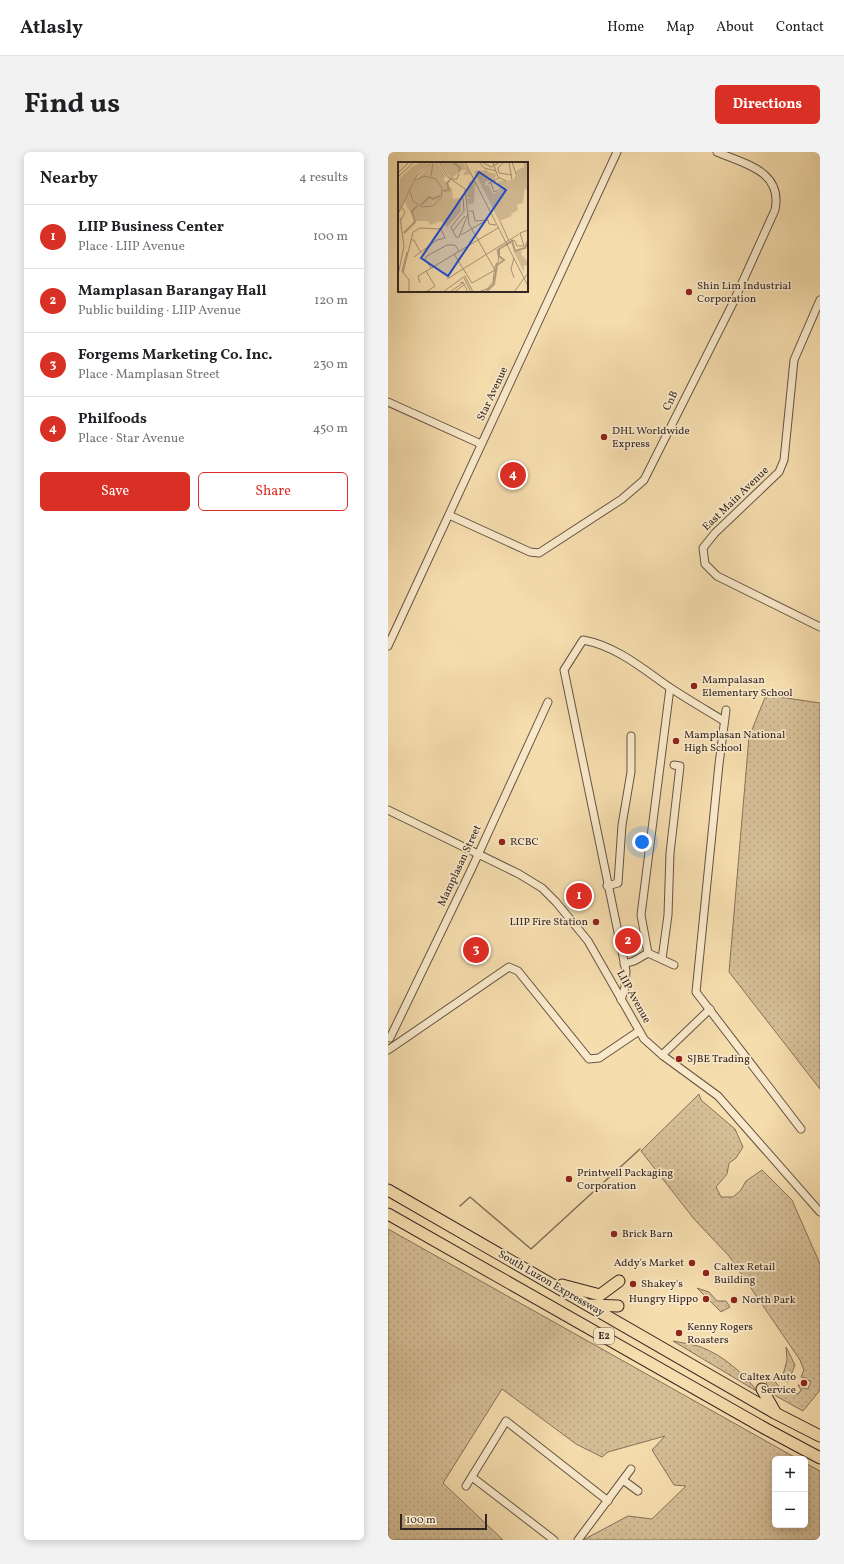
<!DOCTYPE html>
<html lang="en">
<head>
<meta charset="utf-8">
<style>
	body { margin:0; font-family:Vollkorn,serif; background:#f2f2f2; color:#202124 }
	.controls { position:absolute; right:12px; bottom:12px; display:grid; overflow:hidden; border-radius:6px; box-shadow:0 2px 10px #0003 }
	.controls button { width:36px; height:36px; display:grid; place-items:center; padding:0; border:0; border-bottom:1px solid #e0e0e0; background:#fff; color:#202124; font:20px sans-serif }
	.scale { position:absolute; left:12px; bottom:10px; width:87px; box-sizing:border-box; padding-left:4px; border:2px solid #342722; border-top:0; font-size:11px; line-height:14px; white-space:nowrap; color:#342722; -webkit-text-stroke:3px #f9e9ca; paint-order:stroke }
	.you { position:absolute; left:254px; top:690px; width:14px; height:14px; margin:-10px; border:3px solid #fff; border-radius:50%; background:#1a73e8; box-shadow:0 0 0 6px #1a73e833 }
	.badge { display:grid; place-items:center; width:26px; height:26px; border-radius:50%; background:#d93025; color:#fff; font-size:13px; font-weight:700 }
	.pin { position:absolute; translate:-50% -50%; border:2px solid #fff; box-shadow:0 1px 4px #0006 }
	.list { margin:0; padding:0; list-style:none }
	h2 { display:flex; justify-content:space-between; align-items:center; height:52px; margin:0; padding:0 16px; font-size:17px }
	h2 small { font-size:13px; font-weight:400; color:#757577 }
	.list li { display:grid; grid-template-columns:26px 1fr auto; gap:12px; align-items:center; box-sizing:border-box; height:64px; padding:0 16px; border-top:1px solid #e0e0e0 }
	.list b { display:block; font-size:15px; white-space:nowrap }
	.list p { margin:0; font-size:13px; white-space:nowrap; color:#757577 }
	.list em { font-size:13px; font-style:normal; color:#757577 }
	.actions { display:flex; gap:8px; padding:12px 16px }
	.actions a { flex:1; padding:9px 0; border:1px solid #d93025; border-radius:6px; text-align:center; font-size:14px; color:#d93025 }
	.actions .main { background:#d93025; color:#fff }
	.map { position:relative; flex:none; width:432px; height:1388px; overflow:hidden; border-radius:6px }
	header { display:flex; align-items:center; gap:24px; box-sizing:border-box; height:56px; padding:0 20px; background:#fff; border-bottom:1px solid #e0e0e0 }
	header strong { font-size:19px }
	nav { display:flex; gap:22px; margin-inline-start:auto; font-size:14px }
	.intro { display:flex; align-items:center; justify-content:space-between; box-sizing:border-box; height:96px; padding:0 24px }
	h1 { margin:0; font-size:28px }
	.button { padding:10px 18px; border-radius:6px; background:#d93025; color:#fff; font-size:14px; font-weight:700 }
	main { display:flex; gap:24px; padding:0 24px }
	aside { flex:1; background:#fff; border-radius:6px; box-shadow:0 2px 10px #0003 }
	.map>svg:first-child { display:block }
	.grass { fill:url(#grass-dots); stroke:#84725c }
	.lines { fill:none; stroke-linecap:round; stroke-linejoin:round }
	.stream { stroke:#816f59; stroke-width:1.5 }
	.minor-casing { stroke:#645445; stroke-width:9 }
	.highway-casing { stroke:#342722; stroke-width:13 }
	.minor { stroke:#f9e9ca; stroke-width:7 }
	.highway { stroke:#f6ddae; stroke-width:11 }
	.poi-dot { fill:#8f2418; stroke:#f9e9ca; stroke-width:1.5 }
	.labels { text-anchor:middle; dominant-baseline:central; stroke-width:3.5; stroke-linejoin:round; paint-order:stroke }
	.shield { fill:#f9e9ca; stroke:#6f6154; stroke-width:1 }
	.shield-label { font-size:10px; font-weight:bold; fill:#342722 }
	.poi-label { font-size:11px; fill:#342722; stroke:#f9e9ca; text-anchor:start }
	.street-label { font-size:11px; fill:#342722; stroke:#f9e9ca }
	.inset-river { fill:none; stroke:#b49f7e; stroke-width:2 }
	.inset-road { fill:none; stroke:#a89476; stroke-width:1 }
	.view { fill:#1d4ed8; fill-opacity:0.15; stroke:#1d4ed8; stroke-width:2 }
	.inset-edge { fill:none; stroke:#342722; stroke-width:2 }
</style>
</head>
<body>
<header>
<strong>Atlasly</strong>
<nav><a>Home</a><a>Map</a><a>About</a><a>Contact</a></nav>
</header>
<div class="intro"><h1>Find us</h1><a class="button">Directions</a></div>
<main>
<aside>
<h2>Nearby<small>4 results</small></h2>
<ul class="list">
<li><span class="badge">1</span><div><b>LIIP Business Center</b><p>Place · LIIP Avenue</p></div><em>100 m</em></li>
<li><span class="badge">2</span><div><b>Mamplasan Barangay Hall</b><p>Public building · LIIP Avenue</p></div><em>120 m</em></li>
<li><span class="badge">3</span><div><b>Forgems Marketing Co. Inc.</b><p>Place · Mamplasan Street</p></div><em>230 m</em></li>
<li><span class="badge">4</span><div><b>Philfoods</b><p>Place · Star Avenue</p></div><em>450 m</em></li>
</ul>
<div class="actions"><a class="main">Save</a><a>Share</a></div>
</aside>
<div class="map">
<svg width="432" height="1388" viewBox="0 0 432 1388">
	<defs>
		<pattern id="grass-dots" width="8" height="8" patternUnits="userSpaceOnUse"><rect width="8" height="8" fill="#d5be96"/><path d="M2 2h.1M6 6h.1" fill="none" stroke="#b7a381" stroke-width="1.8" stroke-linecap="round"/></pattern>
	</defs>
	<rect width="100%" height="100%" fill="#f6ddae"/>
	<filter id="stains"><feTurbulence type="fractalNoise" baseFrequency=".005" numOctaves="4"/><feColorMatrix values="0 0 0 0 .2 0 0 0 0 .09 0 0 0 0 .02 0 0 0 .5 -.17"/></filter>
	<radialGradient id="worn" r=".72"><stop offset=".6" stop-color="#630" stop-opacity="0"/><stop offset="1" stop-color="#630" stop-opacity=".3"/></radialGradient>
	<g class="grass">
		<path d="M 378,543 L 432,551 L 432,937 L 341,820 L 361,585 Z"/>
		<path d="M 311,942 L 313,948 L 347,977 L 355,995 L 348,1006 L 341,1011 L 339,1022 L 328,1035 L 333,1045 L 345,1045 L 353,1038 L 358,1029 L 374,1018 L 404,1048 L 432,1112 L 432,1238 L 415,1259 L 388,1244 L 378,1232 L 379,1229 L 384,1226 L 393,1237 L 401,1241 L 405,1239 L 408,1242 L 411,1241 L 413,1238 L 410,1233 L 415,1234 L 415,1236 L 420,1237 L 423,1229 L 417,1228 L 417,1226 L 413,1225 L 416,1218 L 412,1208 L 341,1104 L 306,1067 L 253,999 Z"/>
		<path d="M 0,1077 L 410,1307 L 387,1307 L 387,1373 L 417,1373 L 417,1311 L 432,1319 L 432,1388 L 195,1388 L 240,1364 L 264,1367 L 298,1334 L 286,1333 L 264,1298 L 277,1284 L 220,1300 L 214,1305 L 188,1292 L 114,1237 L 55,1331 L 115,1388 L 0,1388 Z"/>
		<path d="M 309,1136 L 321,1140 L 329,1149 L 338,1149 L 342,1155 L 333,1160 Z"/>
		<path d="M 285,1189 C 294,1191 305,1192 313,1195 C 336,1204 355,1221 370,1240 Z"/>
		<path d="M 398,1195 L 407,1213 L 400,1230 L 396,1229 L 395,1223 L 399,1208 Z"/>
	</g>
	<g class="lines">
		<path class="stream" d="M 72,1054 L 82,1045 L 143,1097 L 252,997"/>
		<defs>
			<g id="minor">
				<path d="M 432,148 L 406,208 L 396,308 L 391,320 L 327,381 L 315,396 L 317,412 L 329,424 L 432,475"/>
				<path d="M 0,250 L 93,292"/>
				<path d="M 61,363 L 142,400 L 151,401 L 234,347 L 256,328 L 345,151 L 387,58 C 395,19 357,12 329,0"/>
				<path d="M 0,494 L 229,0"/>
				<path d="M 338,558 L 331,612 L 308,840 L 413,977"/>
				<path d="M 0,658 L 131,722 L 154,736 L 168,750 L 200,789 L 256,887 L 274,903 L 330,944 L 432,1060"/>
				<path d="M 219,734 L 230,731 L 234,673 L 243,620 L 243,584"/>
				<path d="M 260,801 L 253,763 L 282,536"/>
				<path d="M 260,801 L 286,813"/>
				<path d="M 274,807 L 280,763 L 282,701 L 292,614 L 286,613"/>
				<path d="M 236,812 L 246,809 L 260,801"/>
				<path d="M 233,848 L 237,835 L 238,819 L 176,518 L 195,488 C 228,494 254,516 281,535 C 299,547 318,558 336,569"/>
				<path d="M 2,886 L 84,716 L 160,550"/>
				<path d="M 0,898 L 121,815 L 130,819 L 201,907 L 211,906 L 251,879"/>
				<path d="M 274,903 L 322,857"/>
				<path d="M 84,1325 L 166,1388"/>
				<path d="M 235,1328 L 250,1339"/>
				<path d="M 78,1334 L 118,1269 L 220,1349"/>
				<path d="M 190,1388 L 243,1317"/>
			</g>
			<g id="highway">
				<path d="M 0,1038 L 387,1261 L 432,1284"/>
				<path d="M 0,1062 L 378,1277 L 432,1306"/>
				<path d="M 174,1133 L 212,1143 L 231,1129"/>
				<path d="M 202,1153 L 230,1154"/>
				<path d="M 374,1237 L 387,1260"/>
			</g>
		</defs>
		<use href="#minor" class="minor-casing"/>
		<use href="#highway" class="highway-casing"/>
		<use href="#minor" class="minor"/>
		<use href="#highway" class="highway"/>
	</g>
	<g class="poi-dot">
		<circle cx="301" cy="140" r="4"/>
		<circle cx="216" cy="285" r="4"/>
		<circle cx="306" cy="534" r="4"/>
		<circle cx="288" cy="589" r="4"/>
		<circle cx="114" cy="690" r="4"/>
		<circle cx="208" cy="770" r="4"/>
		<circle cx="291" cy="907" r="4"/>
		<circle cx="181" cy="1027" r="4"/>
		<circle cx="226" cy="1082" r="4"/>
		<circle cx="304" cy="1111" r="4"/>
		<circle cx="318" cy="1121" r="4"/>
		<circle cx="245" cy="1132" r="4"/>
		<circle cx="318" cy="1147" r="4"/>
		<circle cx="346" cy="1148" r="4"/>
		<circle cx="291" cy="1181" r="4"/>
		<circle cx="416" cy="1231" r="4"/>
	</g>
	<g class="labels">
		<rect class="shield" x="206" y="1176" width="20" height="16" rx="3"/>
		<g class="shield-label">
			<text x="216" y="1184">E2</text>
		</g>
		<g class="poi-label">
			<text x="309" y="134">Shin Lim Industrial<tspan x="309" dy="13">Corporation</tspan></text>
			<text x="224" y="279">DHL Worldwide<tspan x="224" dy="13">Express</tspan></text>
			<text x="314" y="528">Mampalasan<tspan x="314" dy="13">Elementary School</tspan></text>
			<text x="296" y="583">Mamplasan National<tspan x="296" dy="13">High School</tspan></text>
			<text x="122" y="690">RCBC</text>
			<text x="200" y="770" text-anchor="end">LIIP Fire Station</text>
			<text x="299" y="907">SJBE Trading</text>
			<text x="189" y="1021">Printwell Packaging<tspan x="189" dy="13">Corporation</tspan></text>
			<text x="234" y="1082">Brick Barn</text>
			<text x="296" y="1111" text-anchor="end">Addy's Market</text>
			<text x="326" y="1115">Caltex Retail<tspan x="326" dy="13">Building</tspan></text>
			<text x="253" y="1132">Shakey's</text>
			<text x="310" y="1147" text-anchor="end">Hungry Hippo</text>
			<text x="354" y="1148">North Park</text>
			<text x="299" y="1175">Kenny Rogers<tspan x="299" dy="13">Roasters</tspan></text>
			<text x="408" y="1225" text-anchor="end">Caltex Auto<tspan x="408" dy="13">Service</tspan></text>
		</g>
		<g class="street-label">
			<text transform="translate(105 242) rotate(-65)">Star Avenue</text>
			<text transform="translate(283 249) rotate(-64)">CnB</text>
			<text transform="translate(348 347) rotate(-44)">East Main Avenue</text>
			<text transform="translate(72 714) rotate(-65)">Mamplasan Street</text>
			<text transform="translate(245 845) rotate(61)">LIIP Avenue</text>
			<text transform="translate(163 1132) rotate(30)">South Luzon Expressway</text>
		</g>
	</g>
	<g transform="translate(10 10)">
		<rect width="130" height="130" fill="#f6ddae"/>
		<path d="M 42,0 L 65,0 L 73,12 L 65,13 L 68,8 L 63,8 L 53,17 ZM 126,0 L 130,0 L 130,28 L 128,28 L 127,25 L 125,41 L 119,43 L 120,48 L 113,52 L 114,54 L 101,59 L 76,9 L 89,8 L 90,10 L 98,12 L 96,20 L 88,19 L 87,23 L 91,24 L 95,32 L 102,29 L 100,19 L 116,18 L 119,8 L 126,5 ZM 40,1 L 48,14 L 45,17 L 54,27 L 55,37 L 62,36 L 63,49 L 49,65 L 43,59 L 32,63 L 30,59 L 17,59 L 6,39 L 17,19 L 33,2 ZM 77,19 L 76,41 L 70,43 L 69,37 L 73,35 L 69,35 L 69,32 L 71,20 Z" fill="#d5be96"/>
		<path d="M 24,0 L 32,2 L 22,9 L 0,51 L 2,16 L 15,4 ZM 122,86 L 121,89 L 124,89 L 123,92 L 130,100 L 130,107 L 130,104 L 126,103 L 126,110 L 116,90 Z" fill="#d5be96"/>
		<path class="inset-river" d="M 55,0 L 62,6 L 61,10M 45,29 L 51,28 L 49,21 L 52,18M 23,43 L 31,35 L 35,37 L 42,34M 6,71 L 17,60 L 14,49 L 19,44M 88,130 L 96,122 L 99,103 L 106,98 L 101,94 L 101,87 L 114,79 L 117,89 L 127,86 L 130,79"/>
		<path class="inset-road" d="M 41,0 L 50,15 L 67,27 L 71,62 L 97,108 L 74,121 L 56,92M 67,0 L 130,124M 81,0 L 86,6 L 98,9M 84,0 L 93,5 L 102,0M 106,0 L 100,6 L 101,11 L 114,13M 111,0 L 114,18M 114,0 L 118,12M 95,1 L 100,15 L 108,19M 0,11 L 11,0M 33,14 L 35,1M 0,15 L 16,0M 52,17 L 59,17 L 61,11M 93,21 L 96,30 L 101,28M 90,22 L 101,16M 12,29 L 15,39 L 24,45 L 35,44 L 43,36 L 44,26 L 38,17 L 27,14 L 17,18M 3,44 L 7,50 L 3,58M 71,49 L 75,49 L 77,59 L 90,58 L 91,62 L 98,63M 0,52 L 18,15 L 33,1M 102,59 L 111,79M 53,65 L 58,75 L 61,75 L 70,52M 53,65 L 66,49 L 65,36M 55,69 L 67,54M 63,73 L 87,59M 13,78 L 16,78 L 23,91M 113,78 L 117,79 L 119,84 L 126,84 L 122,71 L 130,68M 9,90 L 4,109 L 11,118 L 11,130M 116,96 L 113,107 L 116,116M 33,106 L 27,97 L 29,94 L 49,83 L 57,83 L 61,89M 28,109 L 37,124 L 28,130M 5,111 L 15,70 L 22,66 L 43,67 L 47,76 L 39,78 L 16,95M 0,113 L 6,84 L 2,56M 66,116 L 73,130M 49,117 L 121,72M 22,121 L 20,114 L 100,66M 62,121 L 65,120 L 70,130M 53,129 L 65,121M 45,130 L 67,114 L 75,130M 56,130 L 66,123M 80,130 L 89,127 L 95,120 L 97,104 L 101,98 L 99,87M 116,130 L 130,111"/>
		<path class="view" d="M 81,10 L 108,28 L 50,114 L 23,96 Z"/>
		<rect width="130" height="130" class="inset-edge"/>
	</g>
	<rect width="100%" height="100%" filter="url(#stains)"/>
	<rect width="100%" height="100%" fill="url(#worn)"/>
</svg>
<div class="controls">
<button>+</button>
<button>−</button>
</div>
<div class="scale">100 m</div>
<div class="you"></div>
<div class="pin badge" style="left:191px;top:744px">1</div>
<div class="pin badge" style="left:240px;top:789px">2</div>
<div class="pin badge" style="left:88px;top:798px">3</div>
<div class="pin badge" style="left:125px;top:323px">4</div>
</div>
</main>
</body>
</html>
